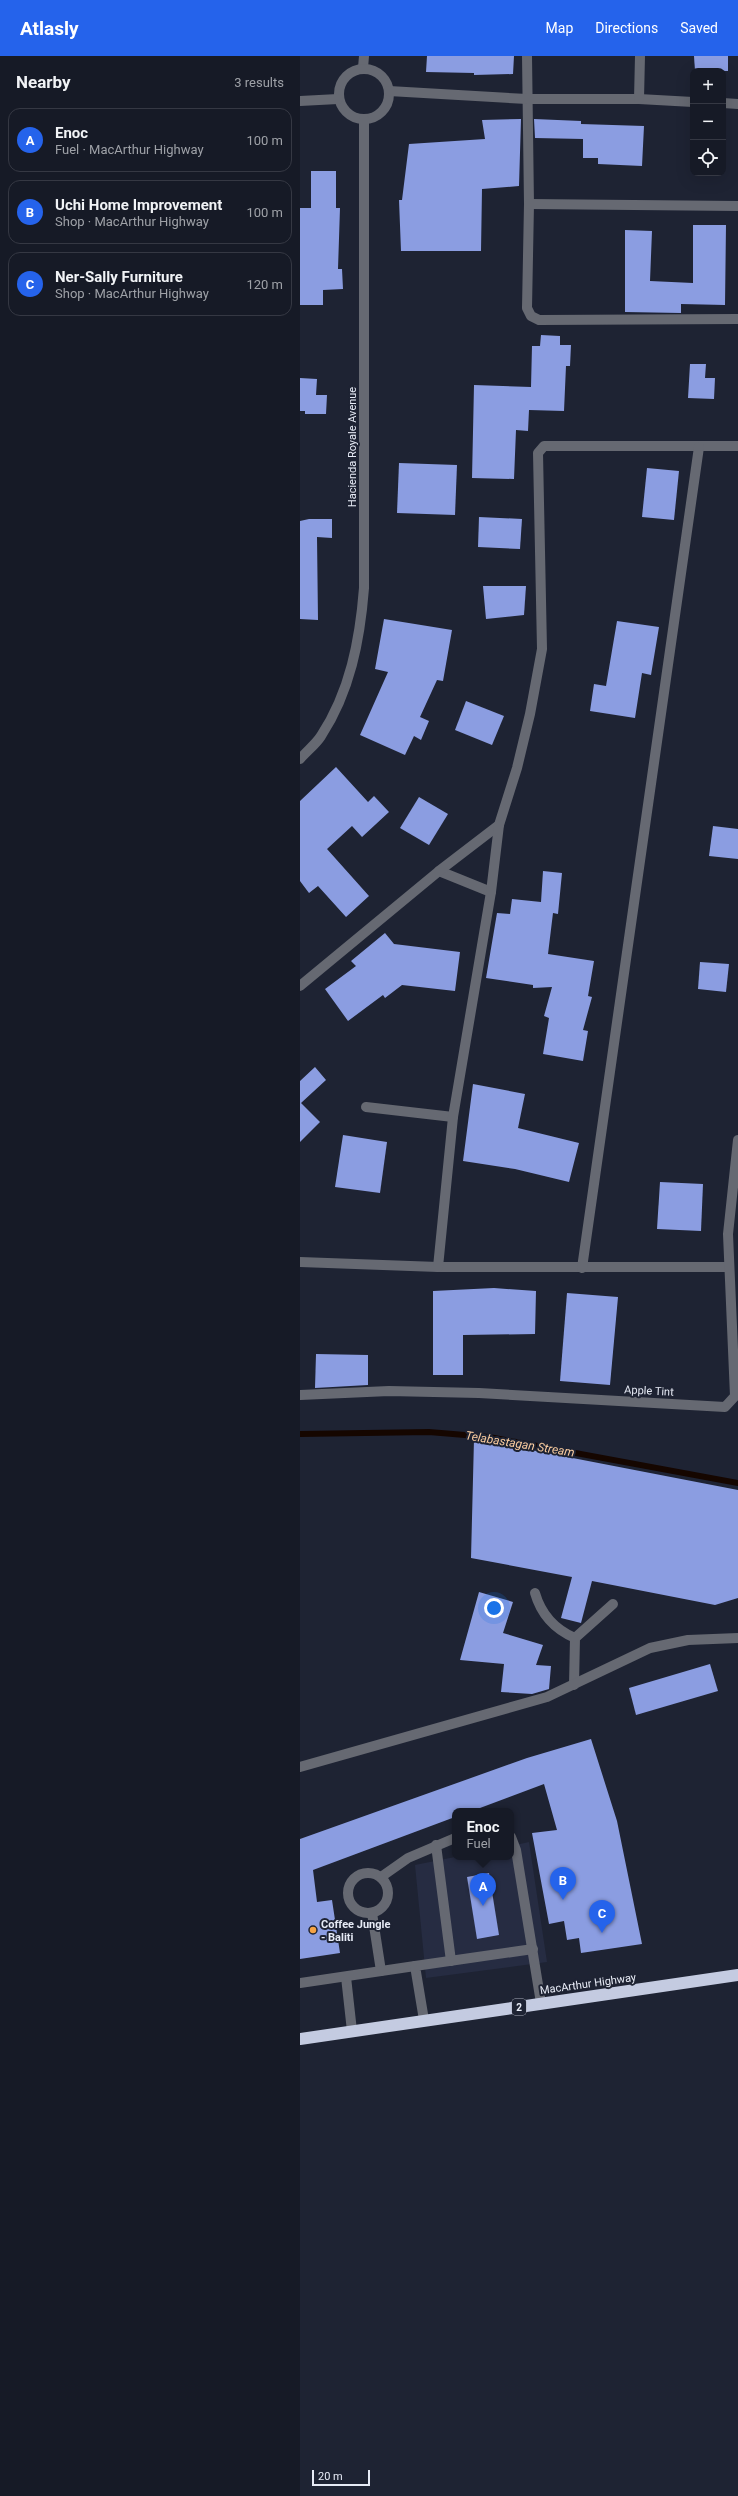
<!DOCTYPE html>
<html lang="en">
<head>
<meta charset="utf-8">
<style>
	body { margin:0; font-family:Roboto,sans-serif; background:#232732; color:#f1f3f6 }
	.controls { position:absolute; right:12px; top:12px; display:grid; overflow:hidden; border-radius:8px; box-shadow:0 4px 16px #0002 }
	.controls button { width:36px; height:36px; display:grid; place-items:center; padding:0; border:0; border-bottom:1px solid #353843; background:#161a26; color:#f1f3f6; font:20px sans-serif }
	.scale { position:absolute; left:12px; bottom:10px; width:58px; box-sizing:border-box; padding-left:4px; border:2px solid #e7ebf6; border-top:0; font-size:11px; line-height:14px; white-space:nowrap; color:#e7ebf6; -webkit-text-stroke:3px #1e2333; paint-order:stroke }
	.you { position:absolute; left:194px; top:1552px; width:14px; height:14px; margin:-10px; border:3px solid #fff; border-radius:50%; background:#1a73e8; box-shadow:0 0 0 6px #1a73e833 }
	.badge { display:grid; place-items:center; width:26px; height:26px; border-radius:50%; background:#2563eb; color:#fff; font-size:13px; font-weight:700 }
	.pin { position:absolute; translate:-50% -33px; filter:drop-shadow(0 1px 2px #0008) }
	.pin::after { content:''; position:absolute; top:21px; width:14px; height:12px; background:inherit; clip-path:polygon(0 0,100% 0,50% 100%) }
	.popup { position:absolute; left:152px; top:1752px; width:62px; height:52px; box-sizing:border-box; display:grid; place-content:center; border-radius:8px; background:#161a26; filter:drop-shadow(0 1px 3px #0005); font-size:13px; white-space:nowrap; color:#9ea1a7 }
	.popup b { font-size:15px; color:#f1f3f6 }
	.popup::after { content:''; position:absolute; left:50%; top:100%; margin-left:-8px; border:8px solid transparent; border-top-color:#161a26 }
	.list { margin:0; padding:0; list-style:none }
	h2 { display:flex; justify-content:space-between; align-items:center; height:52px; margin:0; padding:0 16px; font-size:17px }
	h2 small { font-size:13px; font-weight:400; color:#9ea1a7 }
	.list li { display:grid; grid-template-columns:26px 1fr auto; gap:12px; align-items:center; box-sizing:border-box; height:64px; margin:0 8px 8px; padding:0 8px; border:1px solid #353843; border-radius:12px }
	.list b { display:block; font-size:15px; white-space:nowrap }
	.list p { margin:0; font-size:13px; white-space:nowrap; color:#9ea1a7 }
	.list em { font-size:13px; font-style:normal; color:#9ea1a7 }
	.icon { flex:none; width:22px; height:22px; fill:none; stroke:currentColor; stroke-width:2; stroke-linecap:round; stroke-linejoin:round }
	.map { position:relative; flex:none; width:438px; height:2440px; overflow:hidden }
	header { display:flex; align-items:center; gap:24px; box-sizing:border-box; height:56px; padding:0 20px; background:#2563eb; color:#fff }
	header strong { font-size:19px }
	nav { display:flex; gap:22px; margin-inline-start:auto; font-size:14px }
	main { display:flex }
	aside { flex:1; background:#161a26 }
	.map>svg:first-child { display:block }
	.built { fill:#262c42 }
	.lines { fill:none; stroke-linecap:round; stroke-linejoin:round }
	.stream { stroke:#150600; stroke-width:6 }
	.building { fill:#8b9de1 }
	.minor { stroke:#666972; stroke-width:10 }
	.highway { stroke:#c4cbe1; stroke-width:12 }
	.poi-dot { fill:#f5a345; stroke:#1e2333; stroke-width:1.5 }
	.labels { text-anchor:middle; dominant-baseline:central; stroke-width:4; stroke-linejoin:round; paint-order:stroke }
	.shield { fill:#1e2333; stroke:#abafbc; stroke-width:1 }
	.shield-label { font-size:10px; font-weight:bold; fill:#e7ebf6 }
	.street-label { font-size:11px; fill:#e7ebf6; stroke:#1e2333 }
	.poi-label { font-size:11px; font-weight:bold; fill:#e7ebf6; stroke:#1e2333; text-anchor:start }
	.water-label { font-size:12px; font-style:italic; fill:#fbcda0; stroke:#1e2333 }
</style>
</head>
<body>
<header>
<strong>Atlasly</strong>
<nav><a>Map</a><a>Directions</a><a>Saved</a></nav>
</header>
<main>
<aside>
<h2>Nearby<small>3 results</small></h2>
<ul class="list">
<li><span class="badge">A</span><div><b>Enoc</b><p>Fuel · MacArthur Highway</p></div><em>100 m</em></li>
<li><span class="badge">B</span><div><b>Uchi Home Improvement</b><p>Shop · MacArthur Highway</p></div><em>100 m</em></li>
<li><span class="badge">C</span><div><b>Ner-Sally Furniture</b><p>Shop · MacArthur Highway</p></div><em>120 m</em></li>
</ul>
</aside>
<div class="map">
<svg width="438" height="2440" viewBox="0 0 438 2440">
	<rect width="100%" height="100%" fill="#1e2333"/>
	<path class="built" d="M 229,1786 L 247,1906 L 126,1922 L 115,1809 L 155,1801 L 211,1801 L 211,1790 Z"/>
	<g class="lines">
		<path class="stream" d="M 0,1378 L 129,1376 L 189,1381 L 438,1427"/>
	</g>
	<g class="building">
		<path d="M 127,0 L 214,0 L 213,18 L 174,19 L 174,17 L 126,16 Z"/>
		<path d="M 394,0 L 428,0 L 428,15 L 395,15 Z"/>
		<path d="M 221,63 L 219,130 L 182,133 L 181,195 L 101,195 L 99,144 L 102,144 L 109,88 L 185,83 L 182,64 Z"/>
		<path d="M 234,63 L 281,65 L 281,68 L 344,70 L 342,110 L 298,108 L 298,102 L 283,102 L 283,83 L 235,82 Z"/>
		<path d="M 11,115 L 36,115 L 36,152 L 40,152 L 38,213 L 42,213 L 43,233 L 23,234 L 23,249 L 0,249 L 0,152 L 11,152 Z"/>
		<path d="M 393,169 L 426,169 L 425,249 L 381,248 L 381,257 L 325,256 L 325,174 L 352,175 L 350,225 L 393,227 Z"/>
		<path d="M 241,279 L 260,280 L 260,289 L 271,289 L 270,310 L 266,310 L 264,355 L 229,354 L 228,375 L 216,374 L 214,423 L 172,422 L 174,329 L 231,331 L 232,290 L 240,290 Z"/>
		<path d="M 390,308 L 406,308 L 405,322 L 415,322 L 414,343 L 388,342 Z"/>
		<path d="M 0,322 L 17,323 L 16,339 L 27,339 L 26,358 L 5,358 L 5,355 L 0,355 Z"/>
		<path d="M 99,407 L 157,409 L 155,459 L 97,457 Z"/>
		<path d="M 347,412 L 379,415 L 374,464 L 342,461 Z"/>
		<path d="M 179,461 L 222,463 L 220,493 L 178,491 Z"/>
		<path d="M 9,463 L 32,463 L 32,482 L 17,481 L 18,564 L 0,563 L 0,465 Z"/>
		<path d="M 183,530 L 226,530 L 224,559 L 186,563 Z"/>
		<path d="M 84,563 L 152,574 L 143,625 L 137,624 L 120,661 L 129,665 L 121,684 L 114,680 L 105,699 L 60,679 L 88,616 L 75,613 Z"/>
		<path d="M 317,565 L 359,571 L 351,619 L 342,617 L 335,662 L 290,655 L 294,628 L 306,630 Z"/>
		<path d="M 166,645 L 204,660 L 192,689 L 155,674 Z"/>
		<path d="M 36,711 L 68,746 L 74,740 L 89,756 L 62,781 L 52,770 L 27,793 L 69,840 L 46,861 L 18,830 L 9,837 L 0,825 L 0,745 Z"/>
		<path d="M 119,741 L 148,758 L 129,789 L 100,772 Z"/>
		<path d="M 413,770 L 438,773 L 438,803 L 409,800 Z"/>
		<path d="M 243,815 L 262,817 L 258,858 L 253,857 L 248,898 L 294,905 L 288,940 L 292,941 L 283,974 L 288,975 L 283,1005 L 243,998 L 249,962 L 244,960 L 252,931 L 233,932 L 233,929 L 186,922 L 197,857 L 210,858 L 212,843 L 241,846 Z"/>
		<path d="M 85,877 L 94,888 L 160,896 L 155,935 L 102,929 L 85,942 L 83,939 L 48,965 L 25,933 L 56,910 L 51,905 Z"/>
		<path d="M 400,906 L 429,908 L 426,936 L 398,933 Z"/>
		<path d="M 15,1011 L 26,1024 L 1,1047 L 20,1066 L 0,1086 L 0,1025 Z"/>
		<path d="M 173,1028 L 225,1038 L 218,1072 L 279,1087 L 269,1126 L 215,1113 L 163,1105 Z"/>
		<path d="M 43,1079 L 87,1086 L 80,1137 L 35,1131 Z"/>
		<path d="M 360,1126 L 403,1128 L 401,1175 L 357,1173 Z"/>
		<path d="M 194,1232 L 236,1235 L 235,1278 L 163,1279 L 163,1319 L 133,1319 L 133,1235 Z"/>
		<path d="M 267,1237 L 318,1241 L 310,1329 L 260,1325 Z"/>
		<path d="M 16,1298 L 68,1299 L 68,1329 L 15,1332 Z"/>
		<path d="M 174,1383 L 438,1434 L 438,1542 L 415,1549 L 292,1525 L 281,1567 L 261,1562 L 272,1521 L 171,1502 Z"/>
		<path d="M 179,1536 L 213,1546 L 203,1577 L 243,1589 L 236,1609 L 251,1610 L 249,1633 L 232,1638 L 201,1636 L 204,1608 L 160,1604 Z"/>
		<path d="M 410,1608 L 418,1635 L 336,1659 L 329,1632 Z"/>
		<path d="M 291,1683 L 317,1765 L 342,1888 L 281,1897 L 279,1882 L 267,1884 L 264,1865 L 249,1868 L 232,1777 L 257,1774 L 244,1728 L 172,1755 L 155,1755 L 155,1761 L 13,1814 L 17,1846 L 32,1844 L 40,1897 L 0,1903 L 0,1783 L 227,1702 Z"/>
		<path d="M 189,1817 L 199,1879 L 177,1883 L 167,1821 Z"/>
	</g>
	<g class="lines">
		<g class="minor">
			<path d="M 227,0 L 229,148 L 227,252 L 231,260 L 239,264 L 438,263"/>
			<path d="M 63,12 L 64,0"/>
			<circle cx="64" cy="38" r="25"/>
			<path d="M 89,35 L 227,43 L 339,43 L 393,46"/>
			<path d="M 339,43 L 340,0"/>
			<path d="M 0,45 L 38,43"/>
			<path d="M 423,47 L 438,48"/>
			<path d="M 229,148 L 438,150"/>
			<path d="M 0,703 C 7,695 16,688 21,680 C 50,636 60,584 64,532 L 64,63"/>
			<path d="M 139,815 L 191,836"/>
			<path d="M 0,930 L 139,815 L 199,769 L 217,712 L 230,658 L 242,593 L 238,397 L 244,390 L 438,390"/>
			<path d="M 66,1051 L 153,1061"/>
			<path d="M 0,1206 L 138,1211 L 428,1211"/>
			<path d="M 138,1211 L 153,1061 L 191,836 L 199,769"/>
			<path d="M 282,1212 L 399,391"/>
			<path d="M 0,1339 L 89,1335 L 179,1337 L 425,1351 L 435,1340 L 428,1178 L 438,1084"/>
			<path d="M 235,1537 C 241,1558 254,1573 275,1582"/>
			<path d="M 274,1629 L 275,1582 L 313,1548"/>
			<path d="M 0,1711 L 247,1641 L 350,1592 L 388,1584 L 438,1582"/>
			<path d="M 211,1781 L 216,1794 L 241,1947"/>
			<path d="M 136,1789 L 151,1905"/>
			<circle cx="68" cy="1837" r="20"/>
			<path d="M 81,1821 L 108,1802 L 155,1782"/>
			<path d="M 72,1857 L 81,1915"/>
			<path d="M 46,1921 L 52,1975"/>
			<path d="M 0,1927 L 115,1910"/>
			<path d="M 124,1964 L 115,1910 L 233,1893"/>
		</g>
		<path class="highway" d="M 0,1983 L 438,1919"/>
	</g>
	<circle class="poi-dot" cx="13" cy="1874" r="4"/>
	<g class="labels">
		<rect class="shield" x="212" y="1943" width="14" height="16" rx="3"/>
		<g class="shield-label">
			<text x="219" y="1951">2</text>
		</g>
		<g class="street-label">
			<text transform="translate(52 391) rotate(-90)">Hacienda Royale Avenue</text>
			<text transform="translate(349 1335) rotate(3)">Apple Tint</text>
			<text transform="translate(288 1928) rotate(-8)">MacArthur Highway</text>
		</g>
		<g class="poi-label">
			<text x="21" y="1868">Coffee Jungle<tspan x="21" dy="13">- Baliti</tspan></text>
		</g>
		<g class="water-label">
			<text transform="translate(220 1388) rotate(9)">Telabastagan Stream</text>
		</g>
	</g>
</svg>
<div class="controls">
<button>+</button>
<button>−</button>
<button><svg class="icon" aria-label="locate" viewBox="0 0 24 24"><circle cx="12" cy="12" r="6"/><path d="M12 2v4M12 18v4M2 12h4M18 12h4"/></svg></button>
</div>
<div class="scale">20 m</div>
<div class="you"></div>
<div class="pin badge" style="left:183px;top:1850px">A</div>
<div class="popup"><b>Enoc</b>Fuel</div>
<div class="pin badge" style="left:263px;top:1844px">B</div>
<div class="pin badge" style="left:302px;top:1877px">C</div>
</div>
</main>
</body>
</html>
